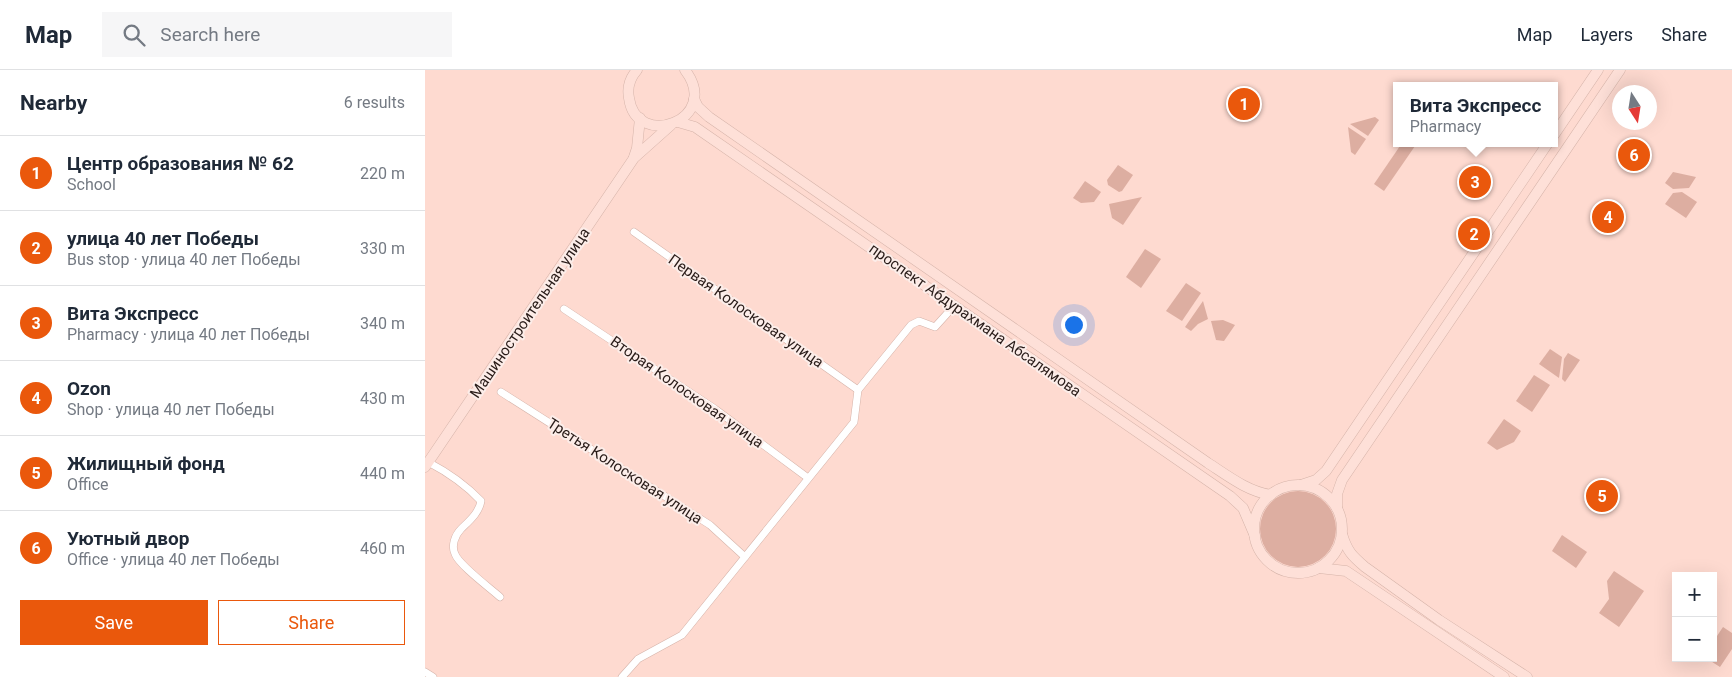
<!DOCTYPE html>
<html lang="en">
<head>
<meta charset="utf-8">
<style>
	body { margin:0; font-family:Roboto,sans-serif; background:#f6f6f7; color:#1f2937 }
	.controls { position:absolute; right:15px; bottom:15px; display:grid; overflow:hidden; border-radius:0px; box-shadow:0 5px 20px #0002 }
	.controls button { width:45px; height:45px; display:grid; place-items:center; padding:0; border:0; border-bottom:1px solid #e0e1e3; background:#fff; color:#1f2937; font:25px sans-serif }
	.compass { position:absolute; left:1187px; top:15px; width:45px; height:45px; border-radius:50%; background:#fff; box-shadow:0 5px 20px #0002; rotate:168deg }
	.you { position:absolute; left:648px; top:254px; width:18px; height:18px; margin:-12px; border:4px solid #fff; border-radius:50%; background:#1a73e8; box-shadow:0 0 0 8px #1a73e833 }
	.badge { display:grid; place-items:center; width:32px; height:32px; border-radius:50%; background:#ea580c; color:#fff; font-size:16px; font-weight:700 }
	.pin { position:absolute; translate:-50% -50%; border:2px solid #fff; box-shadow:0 1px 5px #0006 }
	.popup { position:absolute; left:968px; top:12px; width:165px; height:65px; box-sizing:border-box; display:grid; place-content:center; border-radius:0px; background:#fff; filter:drop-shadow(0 1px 4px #0005); font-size:16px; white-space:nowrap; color:#747a83 }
	.popup b { font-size:19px; color:#1f2937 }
	.popup::after { content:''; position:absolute; left:50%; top:100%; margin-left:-10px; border:10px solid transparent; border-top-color:#fff }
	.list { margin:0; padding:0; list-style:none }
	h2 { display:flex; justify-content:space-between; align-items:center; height:65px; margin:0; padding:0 20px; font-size:21px }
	h2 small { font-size:16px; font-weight:400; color:#747a83 }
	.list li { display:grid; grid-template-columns:32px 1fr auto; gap:15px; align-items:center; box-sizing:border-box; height:75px; padding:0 20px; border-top:1px solid #e0e1e3 }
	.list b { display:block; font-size:19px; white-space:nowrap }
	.list p { margin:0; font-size:16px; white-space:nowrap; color:#747a83 }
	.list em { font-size:16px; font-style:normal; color:#747a83 }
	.actions { display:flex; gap:10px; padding:15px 20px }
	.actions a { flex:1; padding:11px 0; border:1px solid #ea580c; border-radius:0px; text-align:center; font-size:18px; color:#ea580c }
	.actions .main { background:#ea580c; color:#fff }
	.icon { flex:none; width:28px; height:28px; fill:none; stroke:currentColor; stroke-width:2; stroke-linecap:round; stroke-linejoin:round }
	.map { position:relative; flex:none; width:1307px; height:607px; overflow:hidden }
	header { display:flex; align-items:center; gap:30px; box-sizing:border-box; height:70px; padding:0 25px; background:#fff; border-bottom:1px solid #e0e1e3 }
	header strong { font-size:24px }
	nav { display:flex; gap:28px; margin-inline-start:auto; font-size:18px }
	.search { width:350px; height:45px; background:#f6f6f7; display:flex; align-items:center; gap:12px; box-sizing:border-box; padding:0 18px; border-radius:0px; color:#747a83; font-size:19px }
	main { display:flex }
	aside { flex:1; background:#fff }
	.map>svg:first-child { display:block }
	.green { fill:#ddaea1 }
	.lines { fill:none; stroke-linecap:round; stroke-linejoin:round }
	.street-casing { stroke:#d5b3a9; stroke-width:8 }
	.secondary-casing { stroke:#d5b3a9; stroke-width:11 }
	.street { stroke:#fff; stroke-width:7 }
	.secondary { stroke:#fee0d8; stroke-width:10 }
	.labels { text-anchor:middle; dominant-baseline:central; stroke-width:4; stroke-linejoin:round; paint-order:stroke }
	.street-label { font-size:15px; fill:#281b18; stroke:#fcede9 }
</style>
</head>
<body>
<header>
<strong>Map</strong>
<div class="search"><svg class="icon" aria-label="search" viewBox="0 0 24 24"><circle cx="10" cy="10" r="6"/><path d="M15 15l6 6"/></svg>Search here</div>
<nav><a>Map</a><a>Layers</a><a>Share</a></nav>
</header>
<main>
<aside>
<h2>Nearby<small>6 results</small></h2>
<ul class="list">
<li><span class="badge">1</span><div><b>Центр образования № 62</b><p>School</p></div><em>220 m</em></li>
<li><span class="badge">2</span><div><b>улица 40 лет Победы</b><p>Bus stop · улица 40 лет Победы</p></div><em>330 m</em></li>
<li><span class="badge">3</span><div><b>Вита Экспресс</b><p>Pharmacy · улица 40 лет Победы</p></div><em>340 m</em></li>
<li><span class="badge">4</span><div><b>Ozon</b><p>Shop · улица 40 лет Победы</p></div><em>430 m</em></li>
<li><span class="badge">5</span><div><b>Жилищный фонд</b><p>Office</p></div><em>440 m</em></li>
<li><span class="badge">6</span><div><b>Уютный двор</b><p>Office · улица 40 лет Победы</p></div><em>460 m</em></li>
</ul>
<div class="actions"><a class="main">Save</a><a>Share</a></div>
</aside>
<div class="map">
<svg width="1307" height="607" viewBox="0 0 1307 607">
	<rect width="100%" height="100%" fill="#fedad0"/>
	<g class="green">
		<path d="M 950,47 L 954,50 L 943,66 L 925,54 Z"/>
		<path d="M 923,57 L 941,69 L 930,85 L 926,82 Z"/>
		<path d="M 977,73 L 987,73 L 990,76 L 959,121 L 949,114 Z"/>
		<path d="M 693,95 L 708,105 L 697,121 L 694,122 L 683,115 L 682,110 Z"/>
		<path d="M 1248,102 L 1271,107 L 1264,118 L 1248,119 L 1240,113 Z"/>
		<path d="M 660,111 L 676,122 L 669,132 L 656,133 L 648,128 Z"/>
		<path d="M 1257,122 L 1272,132 L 1261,148 L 1240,134 L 1248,123 Z"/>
		<path d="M 717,127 L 698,155 L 687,148 L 684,134 Z"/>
		<path d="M 720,179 L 736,189 L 716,218 L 701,207 Z"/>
		<path d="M 761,213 L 776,223 L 757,251 L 741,241 Z"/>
		<path d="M 778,231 L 783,249 L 773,254 L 766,261 L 760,257 Z"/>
		<path d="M 798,250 L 810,255 L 799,271 L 791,270 L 786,251 Z"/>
		<path d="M 1125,279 L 1137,287 L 1134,308 L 1114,294 Z"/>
		<path d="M 1143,283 L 1155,290 L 1140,312 L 1137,309 L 1139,289 Z"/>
		<path d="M 1109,305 L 1125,315 L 1107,342 L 1091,331 Z"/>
		<path d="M 1079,349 L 1096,361 L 1089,372 L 1072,380 L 1062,373 Z"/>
		<circle cx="873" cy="459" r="38"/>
		<path d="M 1137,465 L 1162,482 L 1151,498 L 1127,481 Z"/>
		<path d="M 1189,501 L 1219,521 L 1194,557 L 1174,543 L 1184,529 L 1182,511 Z"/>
		<path d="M 1298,557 L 1307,563 L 1307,579 L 1295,597 L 1281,588 L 1288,588 L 1288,572 Z"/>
	</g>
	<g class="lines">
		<defs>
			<g id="street">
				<path d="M 209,162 L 433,320"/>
				<path d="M 139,239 L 290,339 L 383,408"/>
				<path d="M 76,322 L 285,455 L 320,487"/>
				<path d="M 3,392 C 24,403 40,414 56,431 C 54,443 44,451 36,459 C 30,465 26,476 30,484 C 34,495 65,518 75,527"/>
				<path d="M 0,602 L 8,607"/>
				<path d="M 197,607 L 213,589 L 257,565 L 429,352 L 433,320 L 486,255 L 494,251 L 510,257 L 529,236"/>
			</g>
			<g id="secondary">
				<path d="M 212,0 C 205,8 202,18 204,28 C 211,81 298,50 260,0"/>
				<path d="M 269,29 L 273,37 L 284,47 L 783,393 C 803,406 822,421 846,425"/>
				<path d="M 253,52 L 270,57 L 805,426 L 818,438 L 830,466"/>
				<path d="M 1129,65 L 1173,0"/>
				<path d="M 209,87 L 212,78 L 215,48"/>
				<path d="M 0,397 L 209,88 L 246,55"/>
				<path d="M 876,415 L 891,410 L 901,401 L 1123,73"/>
				<circle cx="873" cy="459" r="44"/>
				<path d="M 912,438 L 912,424 L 917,410 L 1195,0"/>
				<path d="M 917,464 C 922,481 927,486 940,497 L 1014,550 L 1102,607"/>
				<path d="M 894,498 L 921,501 L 1079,607"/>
			</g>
		</defs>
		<use href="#street" class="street-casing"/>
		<use href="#secondary" class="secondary-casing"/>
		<use href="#street" class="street"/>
		<use href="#secondary" class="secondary"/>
	</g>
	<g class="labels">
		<g class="street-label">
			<text transform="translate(321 241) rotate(35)">Первая Колосковая улица</text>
			<text transform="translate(105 243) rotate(-56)">Машиностроительная улица</text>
			<text transform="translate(550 250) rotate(35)">проспект Абдурахмана Абсалямова</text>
			<text transform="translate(262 322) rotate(35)">Вторая Колосковая улица</text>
			<text transform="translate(200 401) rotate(33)">Третья Колосковая улица</text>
		</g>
	</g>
</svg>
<div class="controls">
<button>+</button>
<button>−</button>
</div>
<svg class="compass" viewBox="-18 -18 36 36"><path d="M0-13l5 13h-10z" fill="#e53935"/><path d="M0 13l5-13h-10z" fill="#747a83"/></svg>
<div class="you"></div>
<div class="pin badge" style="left:819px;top:34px">1</div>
<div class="pin badge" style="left:1049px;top:164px">2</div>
<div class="pin badge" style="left:1050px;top:112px">3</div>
<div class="popup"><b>Вита Экспресс</b>Pharmacy</div>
<div class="pin badge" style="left:1183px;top:147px">4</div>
<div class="pin badge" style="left:1177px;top:426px">5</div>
<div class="pin badge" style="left:1209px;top:85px">6</div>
</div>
</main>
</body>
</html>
